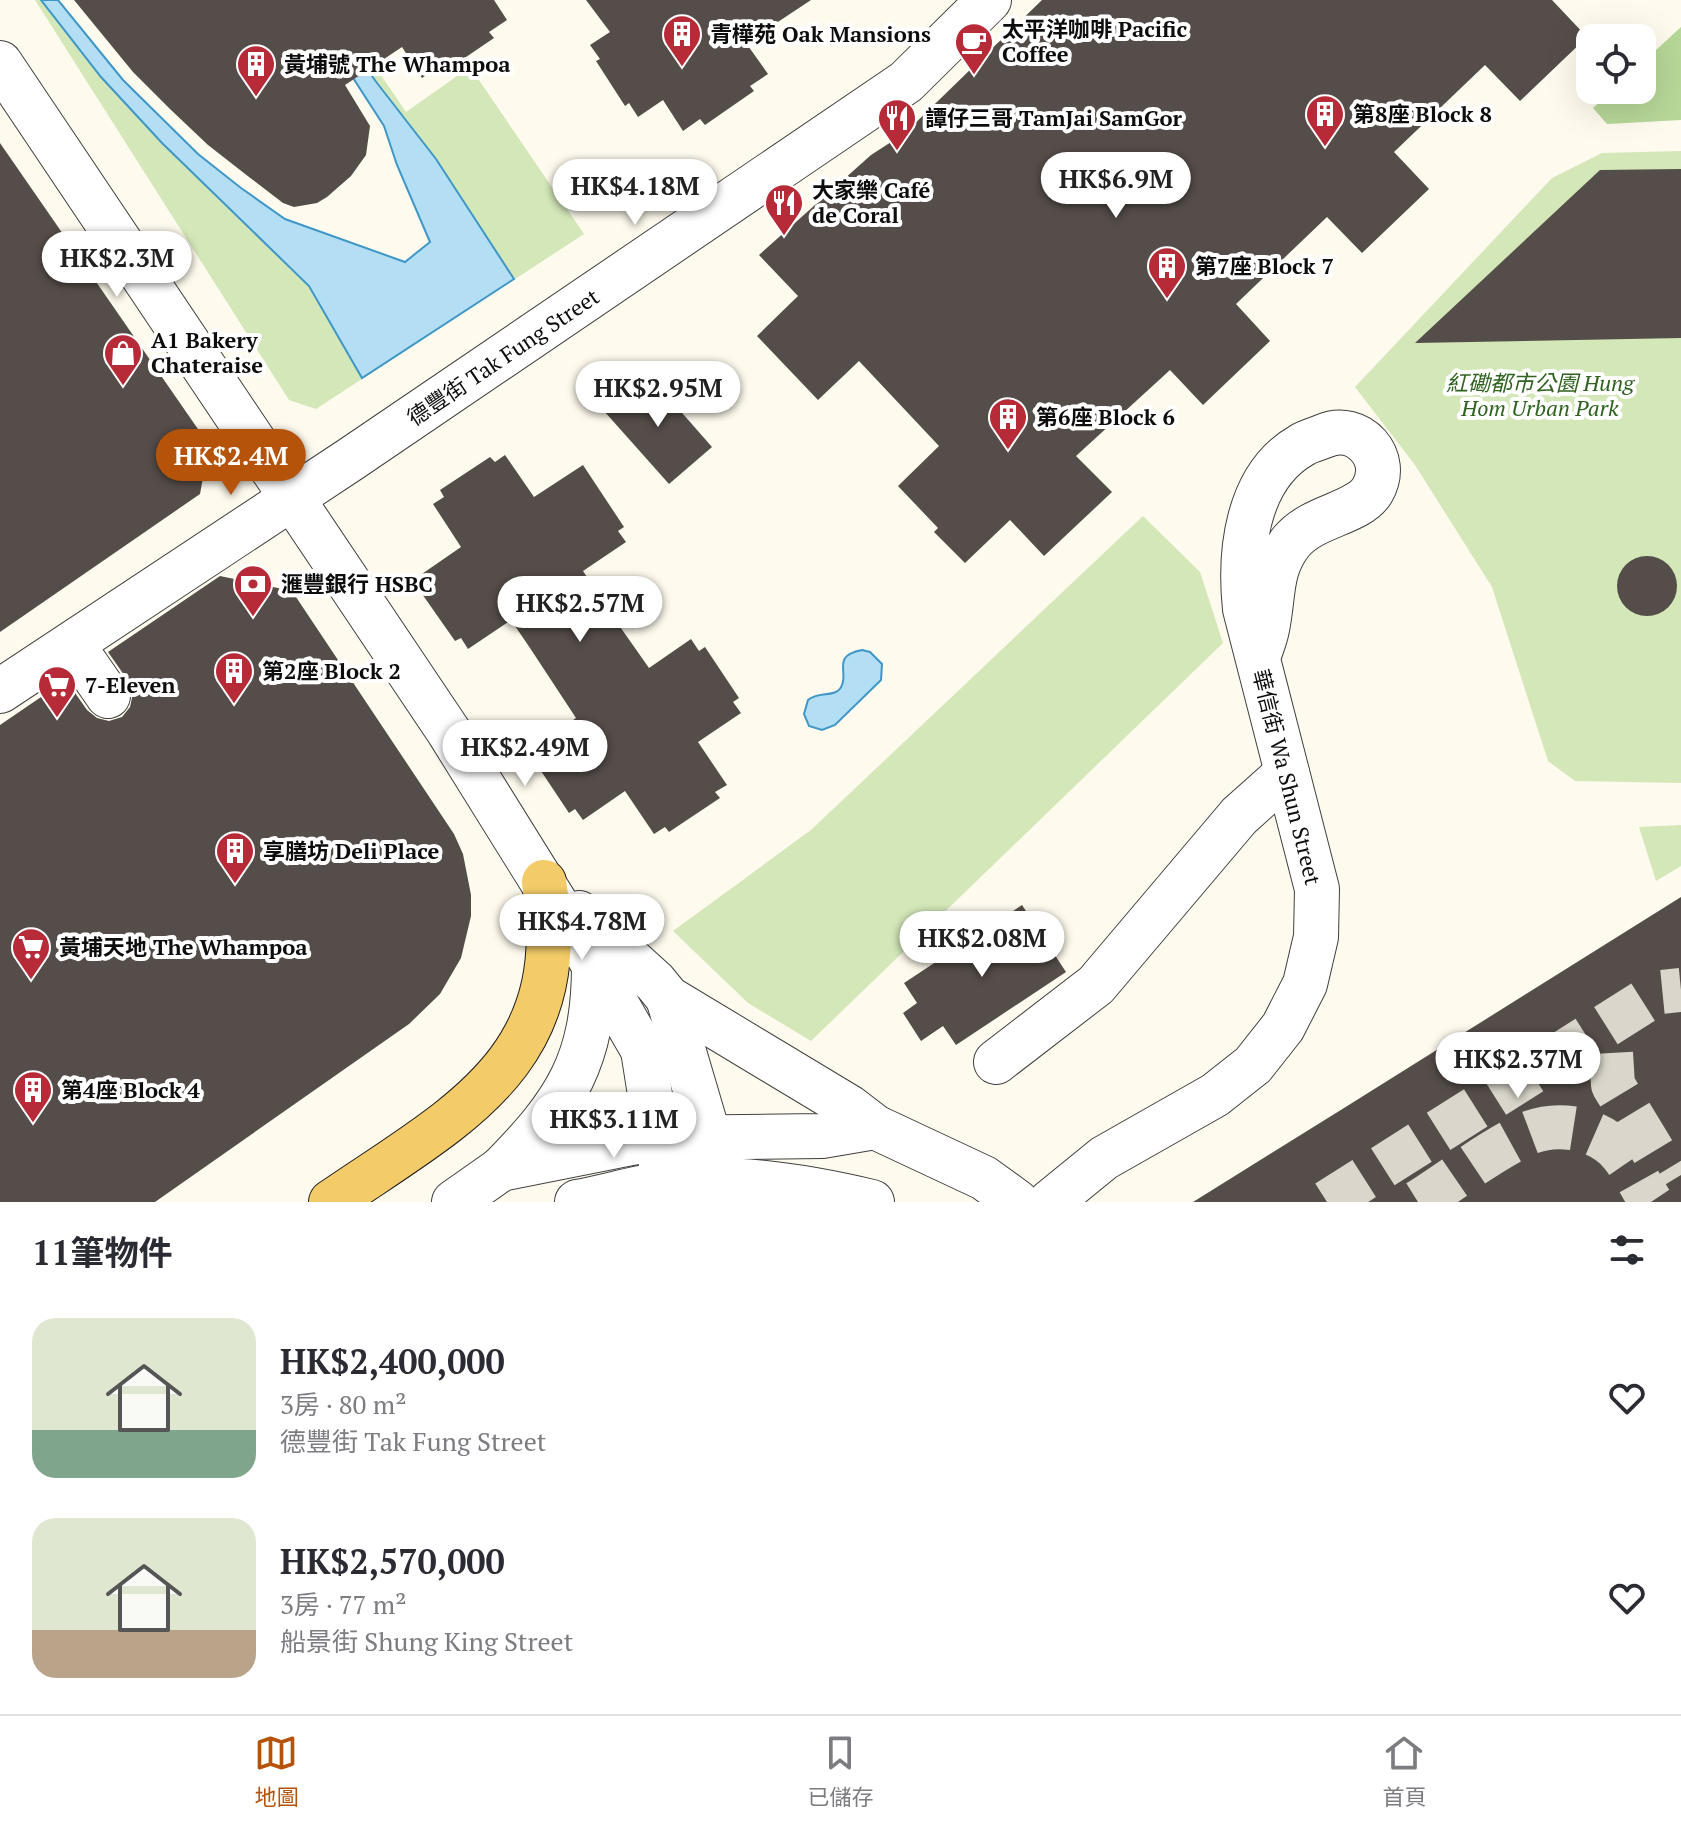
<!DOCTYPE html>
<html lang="zh-TW">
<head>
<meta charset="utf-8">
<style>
  :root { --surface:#fff; --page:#f7f7f7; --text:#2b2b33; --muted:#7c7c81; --line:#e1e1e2; --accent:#b45309 }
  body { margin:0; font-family:"PT Serif","Noto Sans TC",serif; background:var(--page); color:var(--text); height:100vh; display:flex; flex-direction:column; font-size:30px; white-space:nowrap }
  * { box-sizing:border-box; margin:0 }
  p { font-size:26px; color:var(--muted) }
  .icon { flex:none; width:44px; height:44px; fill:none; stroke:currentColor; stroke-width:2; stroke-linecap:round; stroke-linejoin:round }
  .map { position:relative; height:1202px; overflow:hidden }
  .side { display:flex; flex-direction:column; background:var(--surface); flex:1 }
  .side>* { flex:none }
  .controls { position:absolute; left:1576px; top:24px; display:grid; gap:16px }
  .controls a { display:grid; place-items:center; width:80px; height:80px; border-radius:16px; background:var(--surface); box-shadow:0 8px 32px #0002; font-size:40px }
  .price { position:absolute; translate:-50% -68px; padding:0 18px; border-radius:28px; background:#fff; color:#222; font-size:26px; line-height:52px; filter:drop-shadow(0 2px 4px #0008) }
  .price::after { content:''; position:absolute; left:50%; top:48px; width:24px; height:18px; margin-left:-12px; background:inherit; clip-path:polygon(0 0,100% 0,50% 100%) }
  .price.active { background:var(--accent); color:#fff }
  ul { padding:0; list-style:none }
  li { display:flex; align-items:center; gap:24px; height:200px; padding:0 32px }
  li span { display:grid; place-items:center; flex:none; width:224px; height:160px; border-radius:24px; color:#555 }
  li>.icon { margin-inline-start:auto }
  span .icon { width:96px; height:96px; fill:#fffc; stroke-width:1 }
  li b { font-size:34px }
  h2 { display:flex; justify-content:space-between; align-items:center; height:96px; padding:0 32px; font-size:34px }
  .dock { display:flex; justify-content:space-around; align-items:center; height:112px; border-top:2px solid var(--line); background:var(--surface); font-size:22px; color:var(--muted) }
  .dock a { display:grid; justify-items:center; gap:4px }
  .dock .active { color:var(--accent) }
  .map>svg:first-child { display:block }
  .green { fill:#d3e7b8 }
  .forest { fill:#b7d798 }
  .water { fill:#b4def3; stroke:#3e97c7; stroke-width:2 }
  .building { fill:#554d49 }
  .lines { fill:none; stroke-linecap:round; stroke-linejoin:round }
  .minor-tunnel { stroke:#dad6cb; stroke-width:44; stroke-dasharray:44 22; stroke-linecap:butt }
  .minor-casing { stroke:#404040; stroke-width:46 }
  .major-casing { stroke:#1e1e1e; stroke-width:46 }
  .minor { stroke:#fff; stroke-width:44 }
  .major { stroke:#f3cb68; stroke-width:44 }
  .labels { text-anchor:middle; stroke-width:8; stroke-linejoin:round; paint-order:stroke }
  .poi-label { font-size:22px; font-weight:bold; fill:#0d0d0d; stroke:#fff; text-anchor:start }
  .street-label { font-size:22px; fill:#0d0d0d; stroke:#fff }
  .park-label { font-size:22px; font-style:italic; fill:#306220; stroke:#fff }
</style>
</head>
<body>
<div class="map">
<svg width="1681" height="1202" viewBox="0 0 1681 1202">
  <rect width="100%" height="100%" fill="#fefaed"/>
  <g class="green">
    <path d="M 35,0 L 58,0 L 123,80 L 198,154 L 241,188 L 285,219 L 405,262 L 430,242 L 397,165 L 384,126 L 326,36 L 330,0 L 406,112 L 470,67 L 584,234 L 316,409 L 289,400 Z"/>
    <path d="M 1681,151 L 1681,783 L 1575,781 L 1548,761 L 1492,587 L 1415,465 L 1355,387 L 1552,178 L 1602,153 Z"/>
    <path d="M 1143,516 L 1200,572 L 1223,643 L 811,1041 L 748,1003 L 673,931 L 811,830 Z"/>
    <path d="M 1681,825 L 1681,866 L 1656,881 L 1639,827 Z"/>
  </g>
  <path class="forest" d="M 1681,27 L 1681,120 L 1607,124 L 1593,108 L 1613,90 L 1642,90 L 1642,63 Z"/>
  <g class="water">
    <path d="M 41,0 L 58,0 L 123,80 L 198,154 L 241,188 L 285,219 L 405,262 L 430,242 L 397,165 L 384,126 L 326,36 L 318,0 L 377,83 L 436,159 L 514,279 L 362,378 L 309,286 L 162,143 L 101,77 Z"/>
    <path d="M 862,650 L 870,652 L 882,664 L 881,680 L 835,725 L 822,730 L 809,726 L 804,714 L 808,700 C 819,690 837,699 842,685 C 848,670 832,656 862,650 Z"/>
  </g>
  <g class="building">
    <path d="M 74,0 L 494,0 L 507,20 L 489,32 L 494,38 L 444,72 L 439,66 L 422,78 L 402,47 L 345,85 L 370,126 L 366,155 L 351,176 L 327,197 L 317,203 L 294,207 L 283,203 L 249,177 L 208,145 L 170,109 L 133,72 Z"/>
    <path d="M 586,0 L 811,0 L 746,43 L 768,74 L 750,86 L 754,91 L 705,125 L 700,119 L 683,131 L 663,100 L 638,117 L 629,103 L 625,106 L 596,61 L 600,59 L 590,45 L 610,32 Z"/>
    <path d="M 1042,0 L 1552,0 L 1587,37 L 1520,101 L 1485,65 L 1439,109 L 1394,152 L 1429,189 L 1362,253 L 1327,217 L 1236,304 L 1270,341 L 1203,405 L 1170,370 L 1076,456 L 1112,492 L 1044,556 L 1010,520 L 965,563 L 934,532 L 938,528 L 898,486 L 939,446 L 859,361 L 818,400 L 757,336 L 798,296 L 759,255 L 871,155 L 905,133 Z"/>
    <path d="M 0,143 L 209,445 L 200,494 L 0,632 Z"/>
    <path d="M 1681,169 L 1681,338 L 1415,343 L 1600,170 Z"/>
    <path d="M 647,373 L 712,447 L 669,484 L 604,411 Z"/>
    <path d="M 505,455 L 534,497 L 583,465 L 624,527 L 618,531 L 626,542 L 583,571 L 623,631 L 649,668 L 691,639 L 699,651 L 705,647 L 739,698 L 733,702 L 741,713 L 698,742 L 727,785 L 715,792 L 720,798 L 669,832 L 665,827 L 654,834 L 625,791 L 583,820 L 575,809 L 569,813 L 535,762 L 541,758 L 533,747 L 576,718 L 530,648 L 511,620 L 468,649 L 461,638 L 455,641 L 420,591 L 426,587 L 419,576 L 461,547 L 433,504 L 444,497 L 440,490 L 490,457 L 495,462 Z"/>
    <circle cx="1647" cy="586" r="30"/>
    <path d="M 220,576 L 292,591 L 454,834 L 463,854 L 471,895 L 471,916 L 461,958 L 440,994 L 409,1024 L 155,1202 L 0,1202 L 0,725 L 66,680 L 87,710 L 97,718 L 109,721 L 122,717 L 130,707 L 133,693 L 129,682 L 108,652 Z"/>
    <path d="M 1681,897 L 1681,1202 L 1193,1202 L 1344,1108 Z"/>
    <path d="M 1022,905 L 1066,972 L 956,1045 L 943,1026 L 921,1041 L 903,1013 L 917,1003 L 904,983 Z"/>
  </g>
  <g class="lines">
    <g class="minor-tunnel">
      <path d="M 1611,1053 L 1613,1085 L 1671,1181"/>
      <path d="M 1327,1202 L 1648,999 L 1661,992 L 1681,990"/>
      <path d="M 1418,1202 C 1453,1180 1487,1153 1524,1135 C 1555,1120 1599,1127 1621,1154 C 1633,1168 1641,1187 1651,1202"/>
    </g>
    <g class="minor-casing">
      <g id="minor">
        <path d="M 0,63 L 449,732 L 594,965 L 643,1050 L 664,1183"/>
        <path d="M 72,644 L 108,696"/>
        <path d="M 0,691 L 351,459 L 906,82 L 989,0"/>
        <path d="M 579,913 L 655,982 L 668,998 L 849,1107 L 875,1127 L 984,1178 L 1017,1202"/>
        <path d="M 668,998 L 709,1137 L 702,1162"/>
        <path d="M 996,1062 L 1096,985 L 1239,816 L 1287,773"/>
        <path d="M 501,1169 C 566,1103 594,1061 594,965"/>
        <path d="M 454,1202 L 501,1169 L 657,1138 L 822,1136 L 875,1127"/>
        <path d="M 577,1202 C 605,1197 634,1188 662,1184 C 727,1173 809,1187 872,1202"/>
        <path d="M 1050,1202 L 1104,1158 L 1215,1095 L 1253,1065 L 1283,1027 L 1305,984 L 1316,937 L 1317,889 L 1245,609 C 1239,553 1246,477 1302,445 C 1308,441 1317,439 1324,436 C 1358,421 1392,458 1372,491 C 1358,514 1313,515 1291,542 C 1269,570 1274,597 1267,629 C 1265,639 1261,648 1258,658"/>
      </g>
    </g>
    <g class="major-casing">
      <path id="major" d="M 331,1202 C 458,1115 574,1061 544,882"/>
    </g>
    <use href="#minor" class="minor"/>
    <use href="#major" class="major"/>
  </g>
  <defs>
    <g id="building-pin" transform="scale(2)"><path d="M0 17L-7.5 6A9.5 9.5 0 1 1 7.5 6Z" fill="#b72a37" stroke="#fff"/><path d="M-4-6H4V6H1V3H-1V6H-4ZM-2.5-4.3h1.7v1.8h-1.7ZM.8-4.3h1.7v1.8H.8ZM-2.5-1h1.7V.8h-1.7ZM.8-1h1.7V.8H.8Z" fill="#fff"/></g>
    <g id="cafe-pin" transform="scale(2)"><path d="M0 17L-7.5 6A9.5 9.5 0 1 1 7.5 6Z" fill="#b72a37" stroke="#fff"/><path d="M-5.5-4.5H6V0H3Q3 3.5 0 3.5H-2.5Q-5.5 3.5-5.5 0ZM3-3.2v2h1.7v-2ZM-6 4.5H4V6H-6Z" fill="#fff"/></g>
    <g id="restaurant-pin" transform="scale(2)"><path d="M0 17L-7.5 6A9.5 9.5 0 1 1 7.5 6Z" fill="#b72a37" stroke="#fff"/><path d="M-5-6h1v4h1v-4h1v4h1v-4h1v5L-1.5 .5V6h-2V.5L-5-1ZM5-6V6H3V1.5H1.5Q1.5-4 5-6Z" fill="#fff"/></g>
    <g id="shop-pin" transform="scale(2)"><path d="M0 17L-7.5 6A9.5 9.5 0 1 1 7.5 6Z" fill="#b72a37" stroke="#fff"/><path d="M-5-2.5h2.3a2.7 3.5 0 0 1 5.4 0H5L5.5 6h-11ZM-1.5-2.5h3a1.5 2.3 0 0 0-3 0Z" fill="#fff"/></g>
    <g id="bank-pin" transform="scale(2)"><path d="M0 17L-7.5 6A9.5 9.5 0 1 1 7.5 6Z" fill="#b72a37" stroke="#fff"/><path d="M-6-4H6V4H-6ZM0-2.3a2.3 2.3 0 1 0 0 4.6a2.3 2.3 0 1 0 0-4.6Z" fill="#fff"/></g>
    <g id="supermarket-pin" transform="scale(2)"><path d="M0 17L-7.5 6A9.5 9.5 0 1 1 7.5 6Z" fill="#b72a37" stroke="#fff"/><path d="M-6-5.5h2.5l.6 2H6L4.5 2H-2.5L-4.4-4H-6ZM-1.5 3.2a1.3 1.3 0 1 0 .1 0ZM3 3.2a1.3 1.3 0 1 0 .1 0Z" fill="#fff"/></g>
  </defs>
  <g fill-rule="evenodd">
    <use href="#building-pin" x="682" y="34"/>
    <use href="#cafe-pin" x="974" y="42"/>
    <use href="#building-pin" x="256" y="64"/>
    <use href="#building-pin" x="1325" y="114"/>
    <use href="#restaurant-pin" x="897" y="118"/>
    <use href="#restaurant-pin" x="784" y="203"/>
    <use href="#building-pin" x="1167" y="266"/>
    <use href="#shop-pin" x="123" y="353"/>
    <use href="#building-pin" x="1008" y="417"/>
    <use href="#bank-pin" x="253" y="584"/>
    <use href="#building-pin" x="234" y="671"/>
    <use href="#supermarket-pin" x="57" y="685"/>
    <use href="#building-pin" x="235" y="851"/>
    <use href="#supermarket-pin" x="31" y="947"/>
    <use href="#building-pin" x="33" y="1090"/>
  </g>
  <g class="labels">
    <g class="poi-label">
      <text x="1002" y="37">太平洋咖啡 Pacific<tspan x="1002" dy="25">Coffee</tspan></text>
      <text x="710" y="42">青樺苑 Oak Mansions</text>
      <text x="284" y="72">黃埔號 The Whampoa</text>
      <text x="1353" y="122">第8座 Block 8</text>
      <text x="925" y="126">譚仔三哥 TamJai SamGor</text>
      <text x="812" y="198">大家樂 Café<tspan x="812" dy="25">de Coral</tspan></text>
      <text x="1195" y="274">第7座 Block 7</text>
      <text x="151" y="348">A1 Bakery<tspan x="151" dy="25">Chateraise</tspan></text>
      <text x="1036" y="425">第6座 Block 6</text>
      <text x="281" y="592">滙豐銀行 HSBC</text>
      <text x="262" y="679">第2座 Block 2</text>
      <text x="85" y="693">7-Eleven</text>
      <text x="263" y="859">享膳坊 Deli Place</text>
      <text x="59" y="955">黃埔天地 The Whampoa</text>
      <text x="61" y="1098">第4座 Block 4</text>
    </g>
    <g class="street-label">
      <text transform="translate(503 357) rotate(-34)" y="8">德豐街 Tak Fung Street</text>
      <text transform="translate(1287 777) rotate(76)" y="8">華信街 Wa Shun Street</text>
    </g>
    <g class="park-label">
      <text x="1540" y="391">紅磡都市公園 Hung<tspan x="1540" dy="25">Hom Urban Park</tspan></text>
    </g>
  </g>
</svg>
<div class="controls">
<a><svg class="icon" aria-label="locate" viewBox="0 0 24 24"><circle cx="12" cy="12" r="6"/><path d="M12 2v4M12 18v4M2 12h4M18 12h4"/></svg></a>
</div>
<b class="price" style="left:1116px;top:220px">HK$6.9M</b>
<b class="price" style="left:635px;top:227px">HK$4.18M</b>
<b class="price" style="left:117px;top:299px">HK$2.3M</b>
<b class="price" style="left:658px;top:429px">HK$2.95M</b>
<b class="price active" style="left:231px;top:497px">HK$2.4M</b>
<b class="price" style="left:580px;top:644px">HK$2.57M</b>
<b class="price" style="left:525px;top:788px">HK$2.49M</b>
<b class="price" style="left:582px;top:962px">HK$4.78M</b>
<b class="price" style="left:982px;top:979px">HK$2.08M</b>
<b class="price" style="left:1518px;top:1100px">HK$2.37M</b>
<b class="price" style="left:614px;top:1160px">HK$3.11M</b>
</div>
<section class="side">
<h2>11筆物件<svg class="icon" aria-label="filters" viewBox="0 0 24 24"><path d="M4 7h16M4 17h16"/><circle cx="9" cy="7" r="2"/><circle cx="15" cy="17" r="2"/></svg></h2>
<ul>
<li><span style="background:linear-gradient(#dfe7d0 70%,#7fa58c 0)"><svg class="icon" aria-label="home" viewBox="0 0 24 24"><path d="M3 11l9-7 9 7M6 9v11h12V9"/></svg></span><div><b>HK$2,400,000</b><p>3房 · 80 m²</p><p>德豐街 Tak Fung Street</p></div><svg class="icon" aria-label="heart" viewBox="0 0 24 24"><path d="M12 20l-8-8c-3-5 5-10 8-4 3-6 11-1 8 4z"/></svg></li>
<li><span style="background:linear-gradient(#dfe7d0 70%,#b9a48a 0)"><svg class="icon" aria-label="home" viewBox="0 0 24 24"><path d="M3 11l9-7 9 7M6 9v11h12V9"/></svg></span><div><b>HK$2,570,000</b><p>3房 · 77 m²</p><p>船景街 Shung King Street</p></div><svg class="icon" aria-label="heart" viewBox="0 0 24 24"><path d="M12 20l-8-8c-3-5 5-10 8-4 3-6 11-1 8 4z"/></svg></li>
</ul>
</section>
<nav class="dock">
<a class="active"><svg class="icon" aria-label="map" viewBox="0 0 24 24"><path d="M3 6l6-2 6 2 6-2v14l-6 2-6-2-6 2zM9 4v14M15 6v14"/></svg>地圖</a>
<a><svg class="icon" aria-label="saved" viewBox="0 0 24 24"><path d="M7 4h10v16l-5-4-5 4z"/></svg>已儲存</a>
<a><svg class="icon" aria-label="home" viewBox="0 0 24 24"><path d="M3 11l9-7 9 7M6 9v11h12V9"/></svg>首頁</a>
</nav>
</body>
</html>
